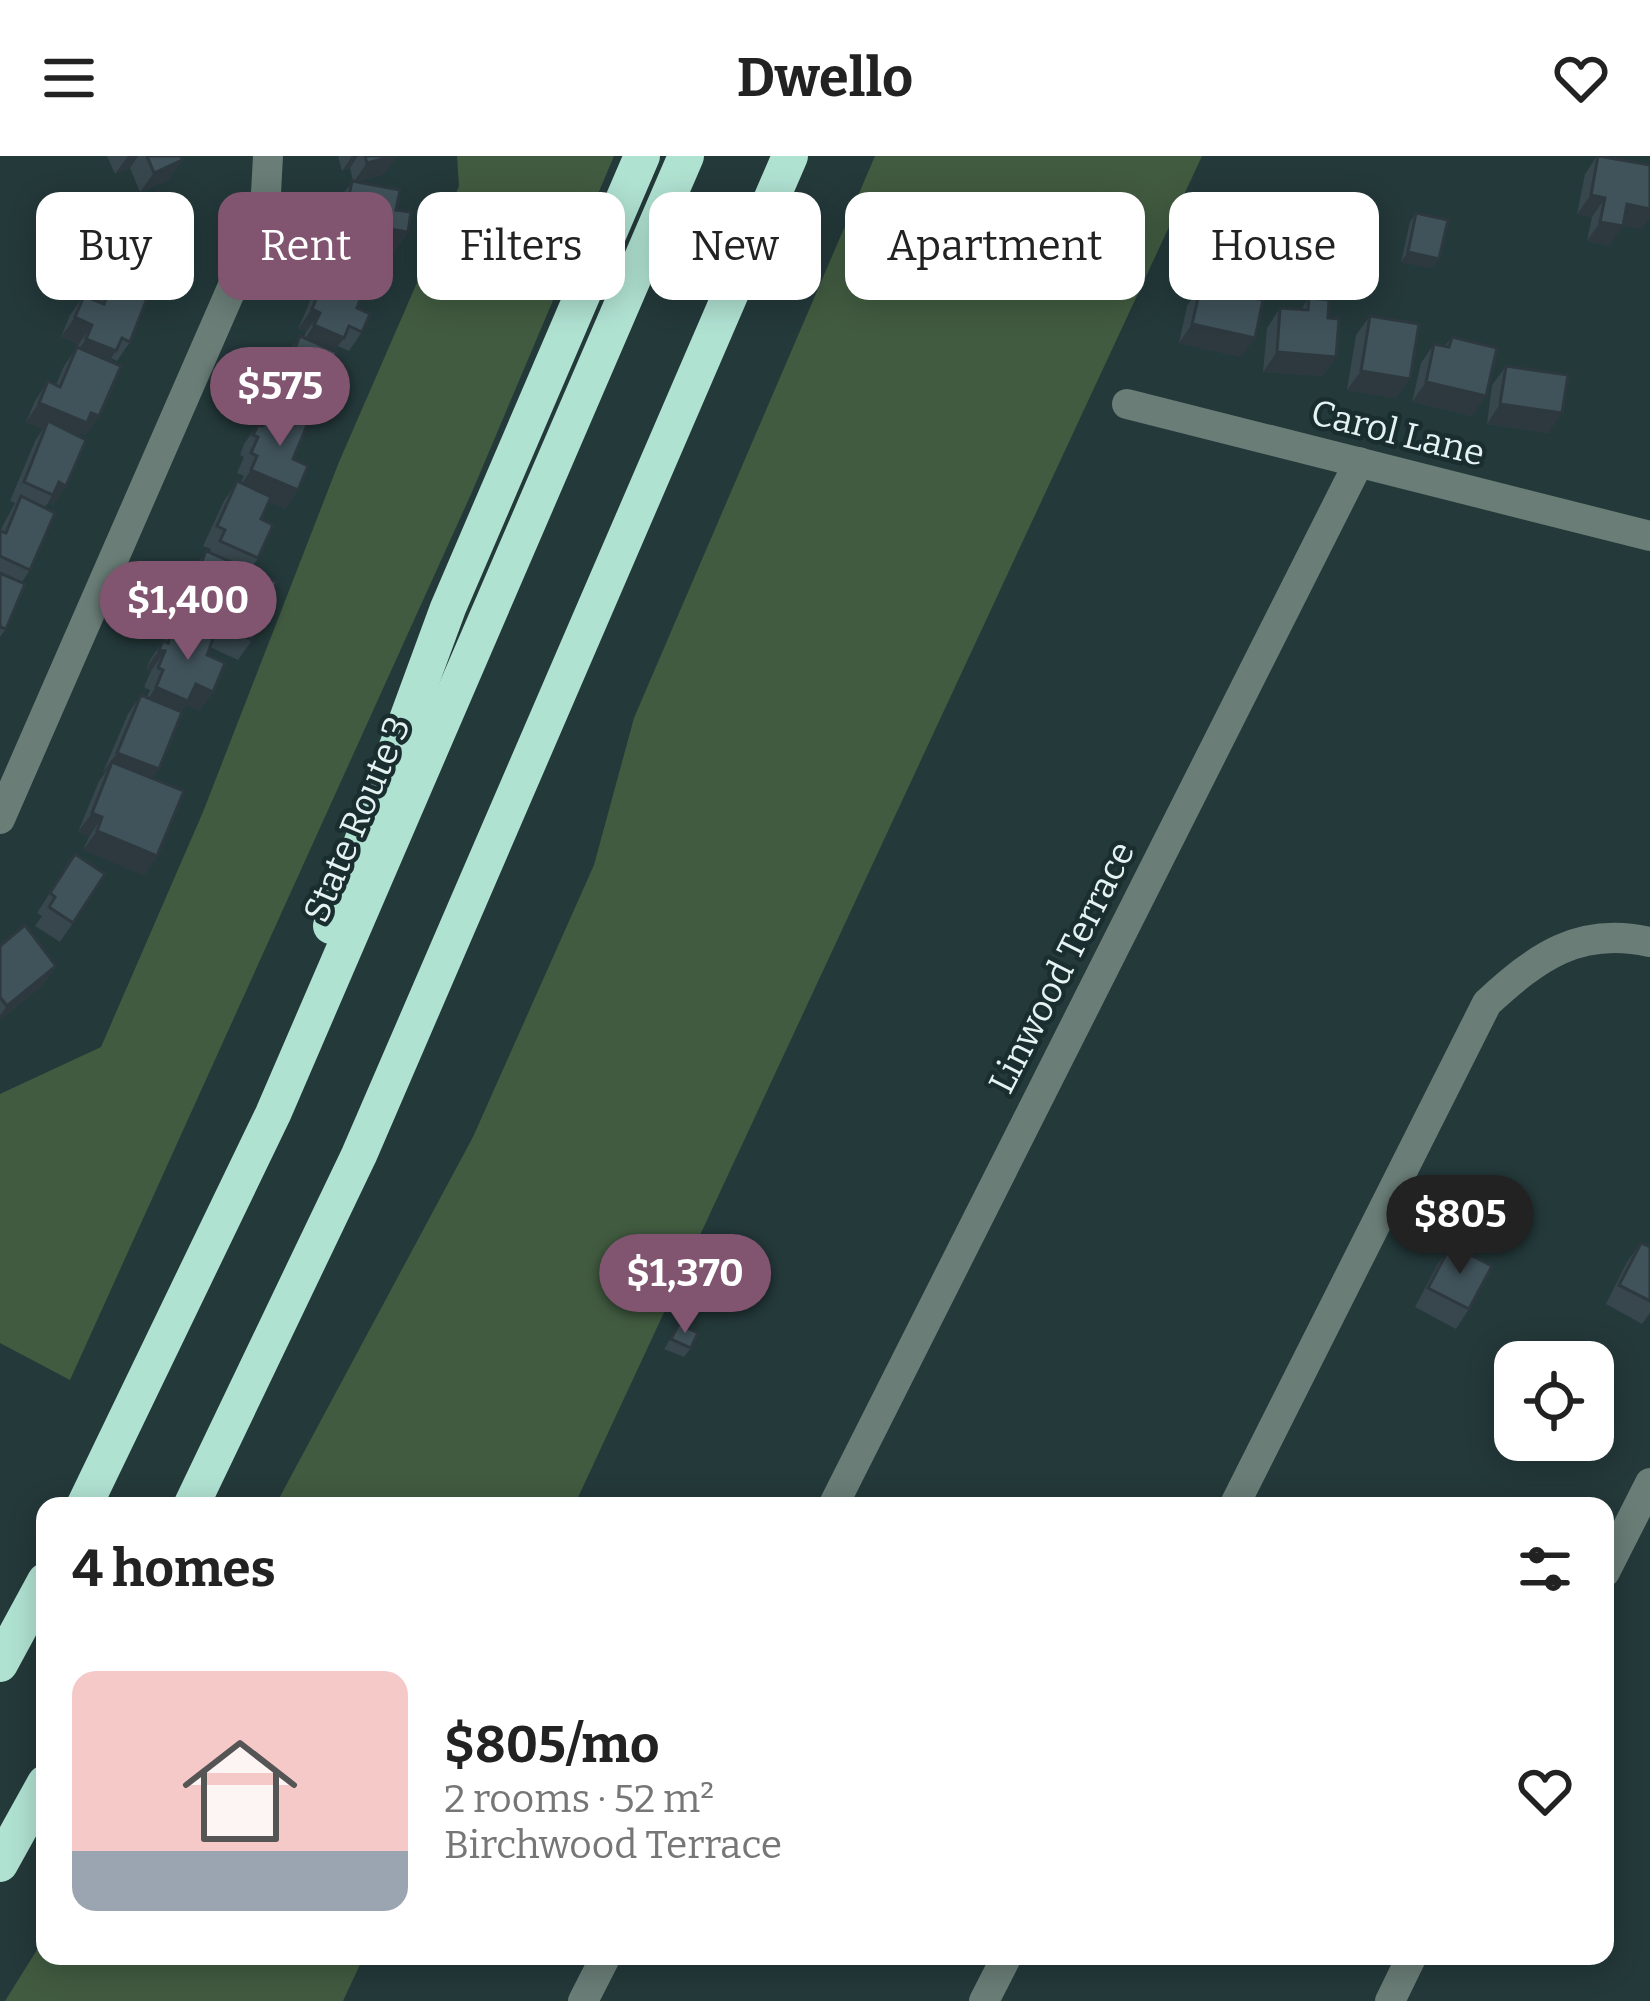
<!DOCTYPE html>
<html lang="en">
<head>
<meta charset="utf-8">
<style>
  :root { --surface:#fff; --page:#f6f6f6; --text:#222; --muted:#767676; --accent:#815470 }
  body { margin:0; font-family:Bitter,serif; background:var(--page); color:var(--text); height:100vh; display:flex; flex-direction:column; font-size:45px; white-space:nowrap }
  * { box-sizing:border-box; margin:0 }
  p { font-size:39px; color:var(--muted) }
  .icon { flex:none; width:66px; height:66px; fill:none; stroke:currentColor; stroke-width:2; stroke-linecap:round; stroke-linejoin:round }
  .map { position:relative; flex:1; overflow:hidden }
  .drawer { position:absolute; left:36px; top:1341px; width:1578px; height:468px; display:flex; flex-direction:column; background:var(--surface); border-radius:24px; box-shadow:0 6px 30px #0003 }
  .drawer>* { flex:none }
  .guide { position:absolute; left:36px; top:36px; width:1578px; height:108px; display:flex; gap:24px }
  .tools { position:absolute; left:1494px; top:1185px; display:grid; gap:24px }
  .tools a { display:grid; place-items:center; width:120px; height:120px; border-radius:24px; background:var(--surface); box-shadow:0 6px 30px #0003; font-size:60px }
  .price { position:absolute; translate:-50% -102px; padding:0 27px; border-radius:42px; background:var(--accent); color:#fff; font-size:39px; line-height:78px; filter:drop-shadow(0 3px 6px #0008) }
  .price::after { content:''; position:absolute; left:50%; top:72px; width:36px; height:27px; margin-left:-18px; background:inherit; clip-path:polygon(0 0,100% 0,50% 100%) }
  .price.active { background:#222; color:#fff }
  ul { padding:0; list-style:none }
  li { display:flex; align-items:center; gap:36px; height:300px; padding:0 36px }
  li span { display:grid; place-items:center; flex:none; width:336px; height:240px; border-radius:24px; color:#555 }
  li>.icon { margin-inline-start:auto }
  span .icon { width:144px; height:144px; fill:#fffc; stroke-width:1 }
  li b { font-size:51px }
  h2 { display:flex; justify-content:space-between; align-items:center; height:144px; padding:0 36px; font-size:51px }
  .pill { padding:0 42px; border-radius:24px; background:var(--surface); box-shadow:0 6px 30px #0003; font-size:42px; line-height:108px }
  .pill.active { background:var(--accent); color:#fff }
  header { display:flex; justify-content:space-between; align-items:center; height:156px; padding:0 36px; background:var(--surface); font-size:54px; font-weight:700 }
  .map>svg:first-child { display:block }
  .green { fill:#415b40 }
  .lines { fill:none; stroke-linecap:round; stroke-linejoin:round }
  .minor { stroke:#6a7d77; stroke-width:30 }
  .highway { stroke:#b0e2d2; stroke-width:36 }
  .wall { fill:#37474d }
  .shaded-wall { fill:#2d393f }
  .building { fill:#40525a; stroke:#2d393f; stroke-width:3 }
  .labels { text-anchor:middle; stroke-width:9; stroke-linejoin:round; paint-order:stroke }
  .street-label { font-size:36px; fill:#e5f2f2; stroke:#1a2e30 }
</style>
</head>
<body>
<header><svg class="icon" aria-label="menu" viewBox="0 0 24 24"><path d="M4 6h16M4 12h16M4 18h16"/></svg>Dwello<svg class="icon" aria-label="heart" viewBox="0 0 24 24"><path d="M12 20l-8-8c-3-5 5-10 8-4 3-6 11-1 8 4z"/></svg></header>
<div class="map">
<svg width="1650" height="1845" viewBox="0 0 1650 1845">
  <rect width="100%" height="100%" fill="#24393a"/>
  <g class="green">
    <path d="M 457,0 L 614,0 L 472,336 L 70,1224 L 0,1187 L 0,938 L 101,891 L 203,656 L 339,306 L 459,30 Z"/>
    <path d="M 875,0 L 1202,0 L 574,1350 L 275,1350 L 473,981 L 594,709 L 634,562 Z"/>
    <path d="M 45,1781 L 45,1800 L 364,1800 L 343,1845 L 5,1845 Z"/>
  </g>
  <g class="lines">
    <g class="minor">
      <path d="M 1127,248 L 1650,380"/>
      <path d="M 0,663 L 252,86 L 266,37 L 268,0"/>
      <path d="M 833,1350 L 1359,306"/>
      <path d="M 1234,1350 L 1487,847 C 1537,801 1579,770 1650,786"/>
      <path d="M 1605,1416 L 1650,1327"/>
      <path d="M 583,1845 L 606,1800"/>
      <path d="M 984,1845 L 1007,1800"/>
      <path d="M 1390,1845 L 1412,1800"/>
    </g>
    <g class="highway">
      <path d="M 331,770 L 448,452 L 642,0"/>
      <path d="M 84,1350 L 273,958 L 686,0"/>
      <path d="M 191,1350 L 359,999 L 790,0"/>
      <path d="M 0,1508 L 45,1425"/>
      <path d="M 0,1708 L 45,1627"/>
    </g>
  </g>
  <g class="wall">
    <path d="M 107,0 L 181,0 L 169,24 L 140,36 L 130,12 L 115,18 Z"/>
    <path d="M 338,0 L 397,0 L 384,18 L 357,26 L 396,54 L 408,76 L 394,96 L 384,94 L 369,121 L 348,116 L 362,176 L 349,195 L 337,190 L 334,195 L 311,255 L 304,265 L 293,303 L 298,334 L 285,353 L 269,346 L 261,363 L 258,402 L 250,414 L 252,484 L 238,504 L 210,491 L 207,499 L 213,536 L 199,555 L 186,549 L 181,556 L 152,622 L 157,700 L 144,719 L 83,694 L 89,681 L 78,676 L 99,625 L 105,617 L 103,616 L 128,558 L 141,539 L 147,541 L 150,534 L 144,531 L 151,515 L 146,513 L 150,504 L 175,467 L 179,469 L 181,463 L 174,460 L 193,414 L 206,395 L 210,396 L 211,393 L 203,390 L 224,345 L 237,325 L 240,327 L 244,320 L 237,317 L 244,301 L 240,299 L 244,288 L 270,251 L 274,253 L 276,249 L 268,245 L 287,199 L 300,180 L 304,181 L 306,176 L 298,173 L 317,129 L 330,109 L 335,111 L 337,101 L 328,100 L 338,44 L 353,25 L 350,12 L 342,15 Z"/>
    <path d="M 1597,0 L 1650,9 L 1650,60 L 1641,73 L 1623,69 L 1609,90 L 1587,85 L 1592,61 L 1577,58 L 1585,18 Z"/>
    <path d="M 158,35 L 150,128 L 142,124 L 135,134 L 108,122 L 132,67 L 145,48 L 148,49 Z"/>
    <path d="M 1416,57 L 1432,112 L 1401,106 L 1410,66 Z"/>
    <path d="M 113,125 L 130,186 L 117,205 L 111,202 L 109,205 L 99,260 L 85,279 L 80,277 L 78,280 L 66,330 L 53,349 L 48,347 L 44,352 L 30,414 L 22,426 L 6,473 L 0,481 L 0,375 L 15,347 L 10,345 L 35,285 L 43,273 L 26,266 L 35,245 L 48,225 L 56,229 L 64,210 L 79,188 L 61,181 L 70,159 L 84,140 L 99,146 Z"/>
    <path d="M 1201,130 L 1241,201 L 1179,187 L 1187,150 Z"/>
    <path d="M 1309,142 L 1328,162 L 1336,201 L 1322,220 L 1263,216 L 1267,172 L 1280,152 L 1301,154 Z"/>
    <path d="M 1370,160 L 1396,242 L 1347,234 L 1356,179 Z"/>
    <path d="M 1452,181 L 1472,260 L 1412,246 L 1421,207 L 1434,188 L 1445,190 Z"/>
    <path d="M 1506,210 L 1549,277 L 1487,268 L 1492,229 Z"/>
    <path d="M 75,698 L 73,767 L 60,786 L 35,770 L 42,760 L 37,757 Z"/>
    <path d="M 0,790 L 56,810 L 43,829 L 0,864 Z"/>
    <path d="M 1641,1087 L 1650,1091 L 1650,1157 L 1642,1168 L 1606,1148 L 1627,1106 Z"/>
    <path d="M 1451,1089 L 1469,1153 L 1456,1173 L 1415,1151 L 1438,1108 Z"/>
    <path d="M 679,1168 L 691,1192 L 684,1201 L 664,1193 Z"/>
  </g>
  <g class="shaded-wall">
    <path d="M 128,0 L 138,0 L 130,12 L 115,18 Z"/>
    <path d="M 352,0 L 358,0 L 350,12 L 342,15 Z"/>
    <path d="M 397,0 L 384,18 L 353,27 L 367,7 Z"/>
    <path d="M 182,4 L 169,24 L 140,36 L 154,17 Z"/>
    <path d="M 1591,39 L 1605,42 L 1592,61 L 1577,58 Z"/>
    <path d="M 1627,48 L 1650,53 L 1650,60 L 1641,73 L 1614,67 Z"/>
    <path d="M 1600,66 L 1623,70 L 1609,90 L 1587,85 Z"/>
    <path d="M 388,73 L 408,76 L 394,96 L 375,92 Z"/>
    <path d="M 341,80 L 350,81 L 337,101 L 328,100 Z"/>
    <path d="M 348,95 L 383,101 L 369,121 L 334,114 Z"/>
    <path d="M 1408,96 L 1439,103 L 1432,112 L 1401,106 Z"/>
    <path d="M 153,104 L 164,108 L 150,128 L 142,124 Z"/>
    <path d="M 312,153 L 320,157 L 306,176 L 298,173 Z"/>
    <path d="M 75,161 L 92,169 L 79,188 L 61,181 Z"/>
    <path d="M 1192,168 L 1255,182 L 1241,201 L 1179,187 Z"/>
    <path d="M 314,169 L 344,182 L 330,201 L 301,189 Z"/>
    <path d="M 86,183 L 116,195 L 103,214 L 73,202 Z"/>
    <path d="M 1277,196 L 1336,201 L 1322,220 L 1263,216 Z"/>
    <path d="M 1361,215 L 1410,223 L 1396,242 L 1347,234 Z"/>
    <path d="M 281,226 L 290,229 L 276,249 L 268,245 Z"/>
    <path d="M 1426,226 L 1486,240 L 1472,260 L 1412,246 Z"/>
    <path d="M 39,247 L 91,257 L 99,260 L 85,279 L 80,277 L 74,286 L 48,265 L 43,273 L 26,266 Z"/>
    <path d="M 1500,248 L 1562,257 L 1549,277 L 1487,268 Z"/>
    <path d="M 251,314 L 298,334 L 285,353 L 238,333 Z"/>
    <path d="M 59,326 L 66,330 L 53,349 L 48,347 Z"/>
    <path d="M 188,441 L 195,444 L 181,463 L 174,460 Z"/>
    <path d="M 159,494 L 165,495 L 151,515 L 146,513 Z"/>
    <path d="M 196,528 L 213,536 L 199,555 L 186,549 L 175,564 L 143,551 L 156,531 Z"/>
    <path d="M 117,597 L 159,613 L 145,633 L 112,606 L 105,617 L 103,616 Z"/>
    <path d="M 92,657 L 102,661 L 89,681 L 78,676 Z"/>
    <path d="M 97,675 L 157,700 L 144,719 L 83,694 Z"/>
    <path d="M 56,810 L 43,829 L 0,864 L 0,859 L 7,850 Z"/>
  </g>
  <g class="building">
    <path d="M 147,0 L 181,0 L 182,4 L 154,17 Z"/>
    <path d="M 365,0 L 394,0 L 367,7 Z"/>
    <path d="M 1598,0 L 1650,9 L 1650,53 L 1627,48 L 1623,70 L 1600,66 L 1605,42 L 1591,39 Z"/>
    <path d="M 352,25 L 400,34 L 396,54 L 411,56 L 408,76 L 388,73 L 383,101 L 348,95 L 350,81 L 341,80 Z"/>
    <path d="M 158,35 L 183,46 L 177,58 L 185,62 L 164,108 L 153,104 L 149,115 L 122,102 L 145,48 L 151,51 Z"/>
    <path d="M 1416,57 L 1448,64 L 1439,103 L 1408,96 Z"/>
    <path d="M 330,109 L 367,125 L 357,152 L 370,158 L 362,176 L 349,170 L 344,182 L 314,169 L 320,157 L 312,153 Z"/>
    <path d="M 113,125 L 148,140 L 130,186 L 122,182 L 116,195 L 86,183 L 92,169 L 75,161 L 84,140 L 104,148 Z"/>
    <path d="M 1201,130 L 1263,144 L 1255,182 L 1192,168 Z"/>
    <path d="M 1309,142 L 1329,144 L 1328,162 L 1339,163 L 1336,201 L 1277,196 L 1280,152 L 1308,154 Z"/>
    <path d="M 1370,160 L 1419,168 L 1410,223 L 1361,215 Z"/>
    <path d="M 300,180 L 337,196 L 311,255 L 284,242 L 290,229 L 281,226 Z"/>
    <path d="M 1452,181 L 1497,192 L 1486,240 L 1426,226 L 1434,188 L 1449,191 Z"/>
    <path d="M 77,191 L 121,210 L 99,260 L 91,257 L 87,267 L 39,247 L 48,225 L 60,231 Z"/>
    <path d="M 1506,210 L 1568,219 L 1562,257 L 1500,248 Z"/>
    <path d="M 270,251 L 308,267 L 293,303 L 308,310 L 298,334 L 251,314 L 257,300 L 251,297 L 258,281 L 253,279 L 258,269 L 262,270 Z"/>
    <path d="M 48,265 L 86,284 L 66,330 L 59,326 L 53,339 L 24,326 Z"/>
    <path d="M 237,325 L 271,341 L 261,363 L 273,369 L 258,402 L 220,385 L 225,374 L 217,370 Z"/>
    <path d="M 21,340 L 55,357 L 30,414 L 0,400 L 0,375 L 6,377 Z"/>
    <path d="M 206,395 L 277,426 L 252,484 L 189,457 L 195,444 L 188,441 Z"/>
    <path d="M 0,417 L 25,428 L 6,473 L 0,471 Z"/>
    <path d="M 175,467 L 213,483 L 207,499 L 225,507 L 213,536 L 196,528 L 188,545 L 156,531 L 163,514 L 158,512 L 165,495 L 159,494 L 163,485 L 168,487 Z"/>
    <path d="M 141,539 L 182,556 L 159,613 L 117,597 Z"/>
    <path d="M 112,606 L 184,635 L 157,700 L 97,675 L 102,661 L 92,657 Z"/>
    <path d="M 75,698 L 105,718 L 73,767 L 49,751 L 55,741 L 50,737 Z"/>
    <path d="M 25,769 L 56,810 L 7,850 L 0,841 L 0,790 Z"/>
    <path d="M 1641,1087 L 1650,1091 L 1650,1145 L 1619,1129 Z"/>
    <path d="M 1451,1089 L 1492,1110 L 1469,1153 L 1428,1132 Z"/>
    <path d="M 679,1168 L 698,1177 L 691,1192 L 671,1183 Z"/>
  </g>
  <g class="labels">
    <g class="street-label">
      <text transform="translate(1398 276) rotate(14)" y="13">Carol Lane</text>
      <text transform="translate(356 663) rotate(-67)" y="13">State Route 3</text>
      <text transform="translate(1061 811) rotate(-63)" y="13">Linwood Terrace</text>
    </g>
  </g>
</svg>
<div class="tools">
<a><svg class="icon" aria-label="locate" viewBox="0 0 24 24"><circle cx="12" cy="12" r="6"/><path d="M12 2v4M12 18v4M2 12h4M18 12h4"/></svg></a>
</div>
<b class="price" style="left:280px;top:293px">$575</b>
<b class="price" style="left:188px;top:507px">$1,400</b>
<b class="price active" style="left:1460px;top:1121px">$805</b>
<b class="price" style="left:685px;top:1180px">$1,370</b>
<div class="guide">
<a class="pill">Buy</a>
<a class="pill active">Rent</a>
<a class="pill">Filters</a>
<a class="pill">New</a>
<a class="pill">Apartment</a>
<a class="pill">House</a>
</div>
<section class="drawer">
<h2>4 homes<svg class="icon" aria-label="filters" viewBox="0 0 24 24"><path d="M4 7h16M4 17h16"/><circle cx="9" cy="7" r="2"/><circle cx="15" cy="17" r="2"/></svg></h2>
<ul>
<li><span style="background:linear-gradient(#f6c9c9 75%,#9aa5b1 0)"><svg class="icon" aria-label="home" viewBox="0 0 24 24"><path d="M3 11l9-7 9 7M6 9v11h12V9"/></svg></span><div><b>$805/mo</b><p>2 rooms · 52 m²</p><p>Birchwood Terrace</p></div><svg class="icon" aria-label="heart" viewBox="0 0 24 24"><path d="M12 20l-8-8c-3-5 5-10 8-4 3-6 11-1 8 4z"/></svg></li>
</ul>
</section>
</div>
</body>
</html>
